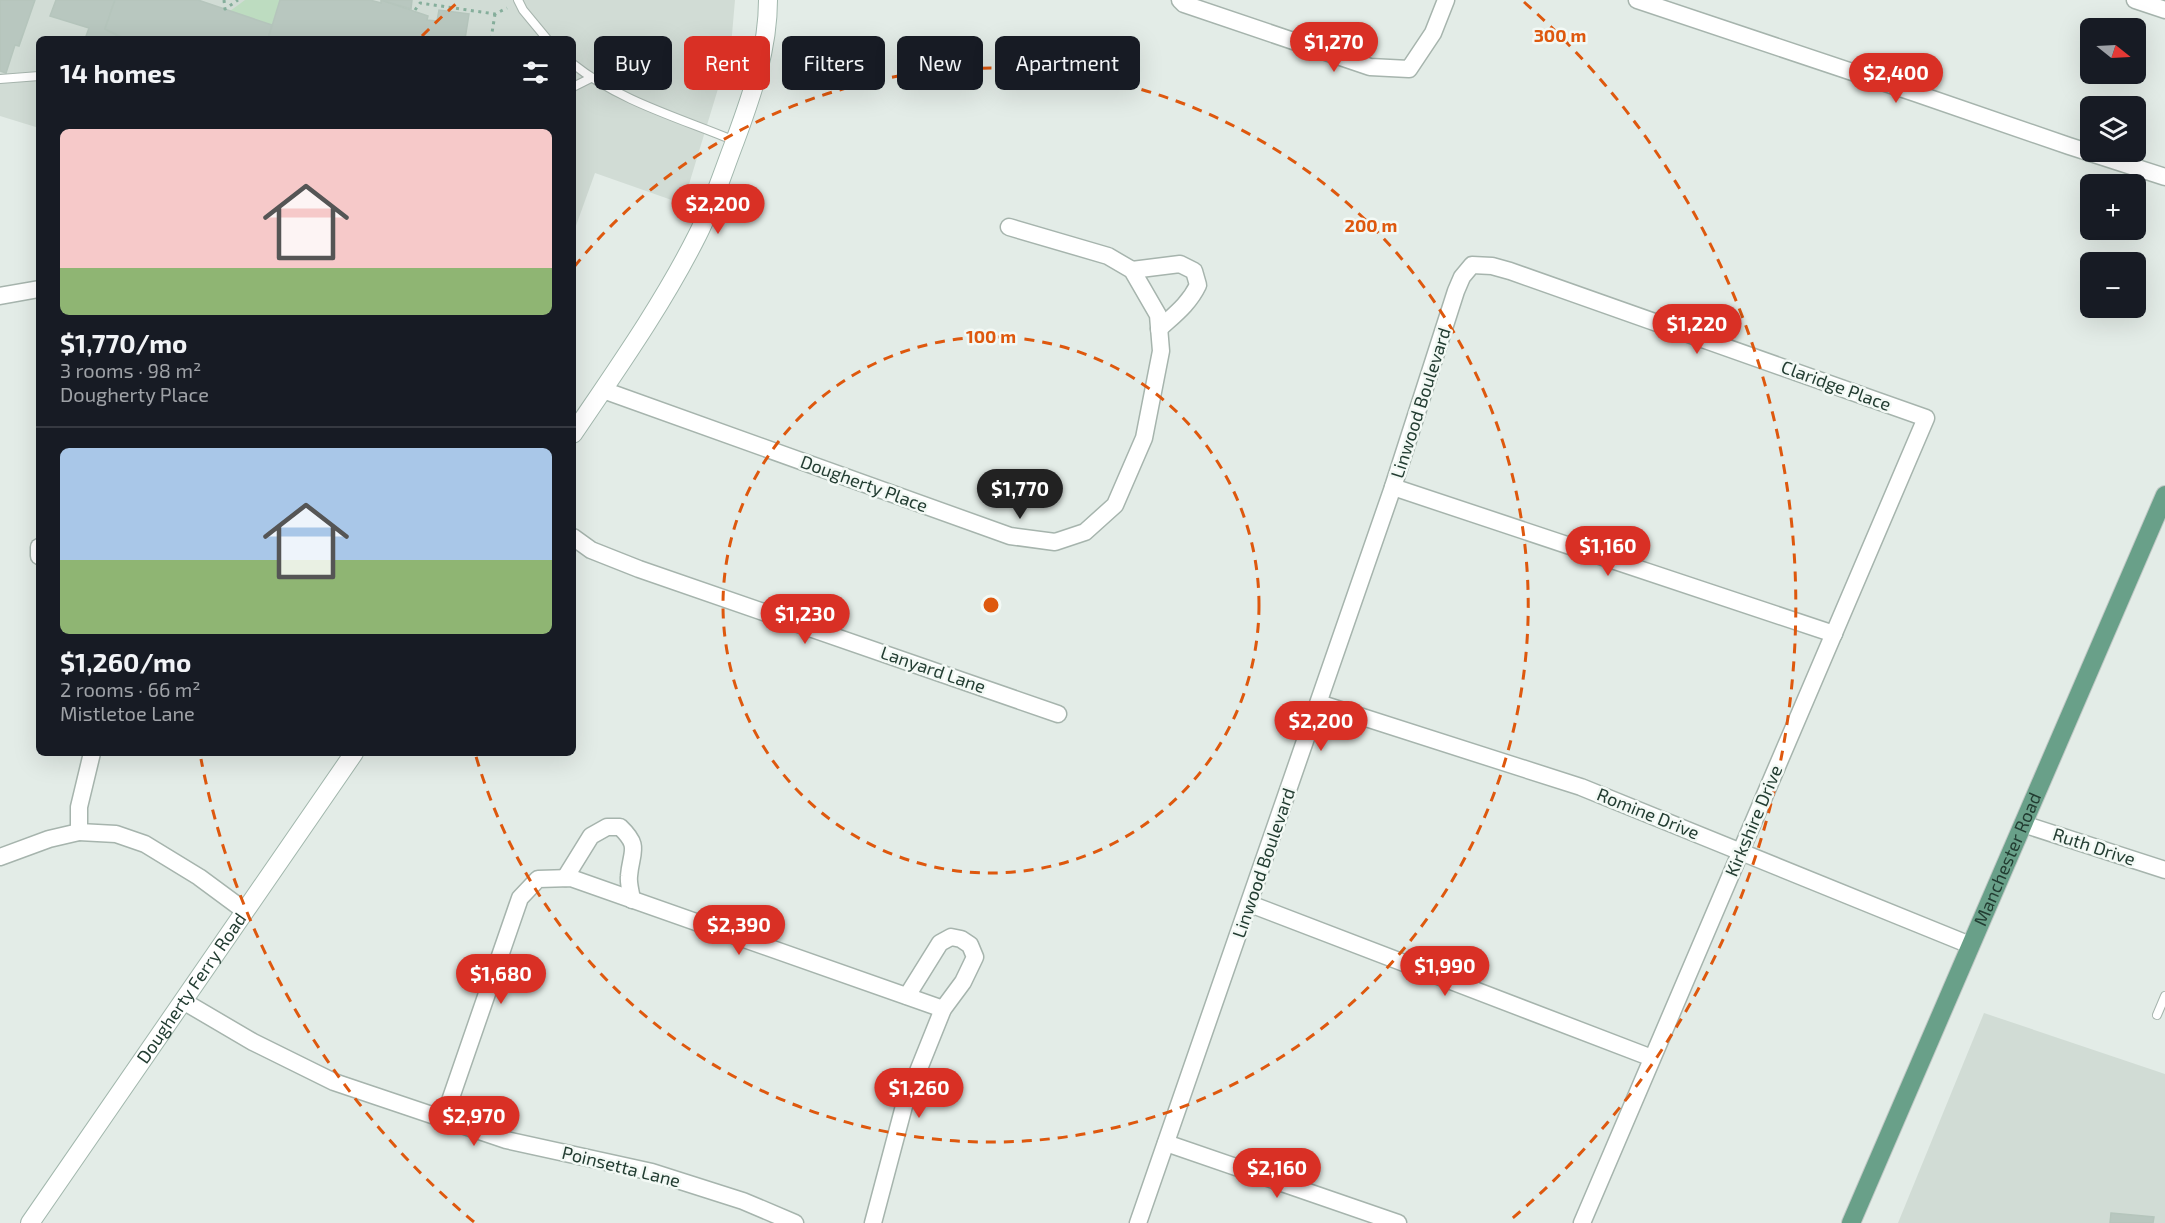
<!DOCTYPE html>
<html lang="en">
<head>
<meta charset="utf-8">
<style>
  :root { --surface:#171b24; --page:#20242c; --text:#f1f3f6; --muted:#9ea1a6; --line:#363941; --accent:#d93025 }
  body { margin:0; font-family:"Exo 2",sans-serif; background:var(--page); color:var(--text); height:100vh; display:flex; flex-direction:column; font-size:22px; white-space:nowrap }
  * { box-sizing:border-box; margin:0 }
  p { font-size:20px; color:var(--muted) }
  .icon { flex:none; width:33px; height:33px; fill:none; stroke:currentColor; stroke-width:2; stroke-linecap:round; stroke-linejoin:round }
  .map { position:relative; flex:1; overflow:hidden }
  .drawer { position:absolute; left:36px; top:36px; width:540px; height:720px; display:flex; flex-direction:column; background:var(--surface); border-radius:9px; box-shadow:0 6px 24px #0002 }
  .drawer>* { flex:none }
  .banner { position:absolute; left:594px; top:36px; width:570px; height:54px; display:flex; gap:12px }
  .needle { width:39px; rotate:108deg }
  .fabs { position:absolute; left:2080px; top:18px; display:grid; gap:12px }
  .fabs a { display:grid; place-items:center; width:66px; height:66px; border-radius:9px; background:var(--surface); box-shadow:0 6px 24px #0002; font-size:30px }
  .price { position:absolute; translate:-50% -51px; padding:0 14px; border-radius:21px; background:var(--accent); color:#fff; font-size:20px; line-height:39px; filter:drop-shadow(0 2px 3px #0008) }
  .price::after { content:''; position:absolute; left:50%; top:36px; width:18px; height:14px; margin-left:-9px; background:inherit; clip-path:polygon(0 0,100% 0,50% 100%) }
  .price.selected { background:#222; color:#fff }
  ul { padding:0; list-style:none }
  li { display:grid; align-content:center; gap:12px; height:318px; padding:0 24px }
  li+li { border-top:2px solid var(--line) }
  li span { display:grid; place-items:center; height:186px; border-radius:9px; color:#555 }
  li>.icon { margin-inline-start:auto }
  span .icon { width:108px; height:108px; fill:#fffc; stroke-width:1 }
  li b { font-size:26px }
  h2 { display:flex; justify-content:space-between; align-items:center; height:72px; padding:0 24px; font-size:26px }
  .tag { padding:0 21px; border-radius:9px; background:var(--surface); box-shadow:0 6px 24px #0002; font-size:21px; line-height:54px }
  .tag.selected { background:var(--accent); color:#fff }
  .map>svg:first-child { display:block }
  .built { fill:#d1dcd5 }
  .green { fill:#bddcc0 }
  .building { fill:#b8c7bf; stroke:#b5c5bc; stroke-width:1.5 }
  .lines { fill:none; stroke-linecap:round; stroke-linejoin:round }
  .service-casing { stroke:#a6b4ad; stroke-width:10 }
  .minor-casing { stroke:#a6b4ad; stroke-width:19 }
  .secondary-casing { stroke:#a2b7ad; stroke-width:20 }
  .primary-casing { stroke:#c1c9c6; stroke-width:20 }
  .path { stroke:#85ae9b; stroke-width:3; stroke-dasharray:3 4.5; stroke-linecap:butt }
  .service { stroke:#fff; stroke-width:8 }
  .minor { stroke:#fff; stroke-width:16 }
  .secondary { stroke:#fff; stroke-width:18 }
  .primary { stroke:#69a089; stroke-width:18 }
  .ring { fill:none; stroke:#de580e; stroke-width:3; stroke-dasharray:10 8 }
  .labels { text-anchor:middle; stroke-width:5; stroke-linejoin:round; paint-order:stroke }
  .street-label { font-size:18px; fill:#233d32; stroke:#f3f9f5 }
  .centre { fill:#de580e; stroke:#f3f9f5; stroke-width:3 }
  .ring-label { font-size:18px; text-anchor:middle; font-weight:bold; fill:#de580e; stroke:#f3f9f5; stroke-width:5; stroke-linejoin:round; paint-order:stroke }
</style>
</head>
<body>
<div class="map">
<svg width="2165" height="1223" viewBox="0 0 2165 1223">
  <rect width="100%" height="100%" fill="#e3ece7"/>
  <g class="built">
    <path d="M 0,0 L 735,0 L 731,46 L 683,204 L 595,173 L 573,234 L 573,39 L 39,39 L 39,128 L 0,116 Z"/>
    <path d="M 1984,1013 L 2165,1074 L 2165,1223 L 1898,1223 Z"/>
  </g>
  <path class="green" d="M 245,0 L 280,0 L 272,25 L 230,11 Z"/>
  <g class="building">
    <path d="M 0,0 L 35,0 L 19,46 L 15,45 L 6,73 L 0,71 Z"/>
    <path d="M 56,0 L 115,0 L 105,29 L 118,36 L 117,39 L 85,39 L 89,28 L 50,16 Z"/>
    <path d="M 115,0 L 198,0 L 272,25 L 268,39 L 126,39 L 105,29 Z"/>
    <path d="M 280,0 L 370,0 L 381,3 L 381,0 L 428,16 L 427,20 L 437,21 L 439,10 L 469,14 L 465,39 L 268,39 Z"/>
    <path d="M 381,0 L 412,0 L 411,9 Z"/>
    <path d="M 2111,1213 L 2154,1217 L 2153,1223 L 2110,1223 Z"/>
  </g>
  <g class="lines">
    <g class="service-casing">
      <g id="service">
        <path d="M 518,0 L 523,10 L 547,39"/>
        <path d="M 573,64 C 619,101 680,118 735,141"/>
        <path d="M 0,79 L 39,76"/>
        <path d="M 573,87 L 591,78"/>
        <path d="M 2157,1015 L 2165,996"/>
      </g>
    </g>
    <g class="minor-casing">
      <g id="minor">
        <path d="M 1180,0 L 1184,4 L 1370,67 L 1409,69 L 1433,33 L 1446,0"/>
        <path d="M 1637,0 L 1915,93 L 2069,146 L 2165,177"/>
        <path d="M 2135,0 L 2165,10"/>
        <path d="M 1132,270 L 1180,264 L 1194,271 L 1198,285 C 1189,304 1174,315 1159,329"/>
        <path d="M 0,296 L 39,289"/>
        <path d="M 603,390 L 1010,536 L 1055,542 L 1085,532 L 1115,505 L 1144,438 L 1161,351 L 1158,315 L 1132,270 L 1108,256 L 1009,227"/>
        <path d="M 1393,487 L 1834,634"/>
        <path d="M 573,537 L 591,550 L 639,569 L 1058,714"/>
        <path d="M 39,547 L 39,556"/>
        <path d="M 1319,703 L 1581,787 L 1970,945"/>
        <path d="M 2023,824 L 2165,870"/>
        <path d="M 79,832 L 116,834 L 145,844 L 199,877 L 245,911"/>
        <path d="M 0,857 L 49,839 L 79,832 L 79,807 L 92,753"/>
        <path d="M 565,878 L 591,836 L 607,827 L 620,827 C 641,847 631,851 629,876 C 628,883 631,892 632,900"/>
        <path d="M 1250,904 L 1652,1058"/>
        <path d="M 183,1001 L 253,1042 L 334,1082 L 506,1140 L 652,1172 L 743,1201 L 795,1223"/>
        <path d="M 444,1118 L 520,898 L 538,879 L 571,878 L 943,1009"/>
        <path d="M 1166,1143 L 1398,1223"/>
        <path d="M 873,1223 L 904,1106 L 943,1009 L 963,982 L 975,957 L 970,945 L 961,939 L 951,937 L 940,943 L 907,996"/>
        <path d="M 1138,1223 L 1393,487 L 1456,291 L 1462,277 L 1472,265 L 1492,266 L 1510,271 L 1926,418 L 1582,1223"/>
      </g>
    </g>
    <g class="secondary-casing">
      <g id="secondary">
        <path d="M 573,434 C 617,369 663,304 698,234 C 713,204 723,172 735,141 C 752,95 768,49 768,0"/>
        <path id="s1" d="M 30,1223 L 354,753"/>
      </g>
    </g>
    <g class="primary-casing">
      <g id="primary">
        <path id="s2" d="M 1851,1223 L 2165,495"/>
      </g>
    </g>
    <g class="path">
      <path d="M 224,0 L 225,9 L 238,0"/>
      <path d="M 415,10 L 420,3 L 495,14 L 507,8"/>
      <path d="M 491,39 L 495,14"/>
    </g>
    <use href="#service" class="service"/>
    <use href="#minor" class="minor"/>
    <use href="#secondary" class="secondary"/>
    <use href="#primary" class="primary"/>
  </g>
  <g class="ring">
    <circle cx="991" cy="605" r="268"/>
    <path d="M574 267A537 537 0 1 1 475 753"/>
    <path d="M474 1222A805 805 0 0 1 201 759M422 36A805 805 0 0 1 458 2M1524 2A805 805 0 0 1 1508 1222"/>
  </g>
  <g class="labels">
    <g class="street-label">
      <text transform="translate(1836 386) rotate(20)" y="6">Claridge Place</text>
      <text transform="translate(1421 403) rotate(-72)" y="6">Linwood Boulevard</text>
      <text transform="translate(864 484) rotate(20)" y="6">Dougherty Place</text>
      <text transform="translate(933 670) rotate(19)" y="6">Lanyard Lane</text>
      <text transform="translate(1648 814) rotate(22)" y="6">Romine Drive</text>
      <text transform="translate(1754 821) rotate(-67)" y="6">Kirkshire Drive</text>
      <text transform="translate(2094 847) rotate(18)" y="6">Ruth Drive</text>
      <text dy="6" stroke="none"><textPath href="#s2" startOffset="396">Manchester Road</textPath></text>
      <text transform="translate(1264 863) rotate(-71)" y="6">Linwood Boulevard</text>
      <text dy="6" stroke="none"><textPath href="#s1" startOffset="285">Dougherty Ferry Road</textPath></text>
      <text transform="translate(621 1167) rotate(14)" y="6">Poinsetta Lane</text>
    </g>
  </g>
  <circle cx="991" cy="605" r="9" class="centre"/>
  <g class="ring-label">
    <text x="1560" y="42">300 m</text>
    <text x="1371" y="232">200 m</text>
    <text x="991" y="343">100 m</text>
  </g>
</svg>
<div class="fabs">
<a><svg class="needle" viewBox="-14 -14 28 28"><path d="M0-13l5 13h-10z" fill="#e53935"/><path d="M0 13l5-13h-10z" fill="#9ea1a6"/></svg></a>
<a><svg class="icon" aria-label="layers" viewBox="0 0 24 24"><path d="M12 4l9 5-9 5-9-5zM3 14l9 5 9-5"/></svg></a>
<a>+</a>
<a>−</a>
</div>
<b class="price" style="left:1334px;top:73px">$1,270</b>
<b class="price" style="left:1896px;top:104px">$2,400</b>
<b class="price" style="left:718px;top:235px">$2,200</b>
<b class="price" style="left:1697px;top:355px">$1,220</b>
<b class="price selected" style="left:1020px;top:520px">$1,770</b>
<b class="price" style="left:1608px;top:577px">$1,160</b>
<b class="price" style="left:805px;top:645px">$1,230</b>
<b class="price" style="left:1321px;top:752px">$2,200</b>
<b class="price" style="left:739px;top:956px">$2,390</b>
<b class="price" style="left:1445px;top:997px">$1,990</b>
<b class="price" style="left:501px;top:1005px">$1,680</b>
<b class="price" style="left:919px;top:1119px">$1,260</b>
<b class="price" style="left:474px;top:1147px">$2,970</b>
<b class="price" style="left:1277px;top:1199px">$2,160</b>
<div class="banner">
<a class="tag">Buy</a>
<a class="tag selected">Rent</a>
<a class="tag">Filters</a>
<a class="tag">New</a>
<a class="tag">Apartment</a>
</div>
<section class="drawer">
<h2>14 homes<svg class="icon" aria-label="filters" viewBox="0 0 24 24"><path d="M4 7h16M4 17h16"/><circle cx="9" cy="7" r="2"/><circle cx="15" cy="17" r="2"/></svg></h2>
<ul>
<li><span style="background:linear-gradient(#f6c9c9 75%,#8fb573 0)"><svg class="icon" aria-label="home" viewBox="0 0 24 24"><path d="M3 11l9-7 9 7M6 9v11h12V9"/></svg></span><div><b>$1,770/mo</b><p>3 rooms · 98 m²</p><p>Dougherty Place</p></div></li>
<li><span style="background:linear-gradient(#a9c7e8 60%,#8fb573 0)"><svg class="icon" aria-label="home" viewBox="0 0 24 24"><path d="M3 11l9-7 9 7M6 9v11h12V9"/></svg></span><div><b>$1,260/mo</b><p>2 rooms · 66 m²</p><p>Mistletoe Lane</p></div></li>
</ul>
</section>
</div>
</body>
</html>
